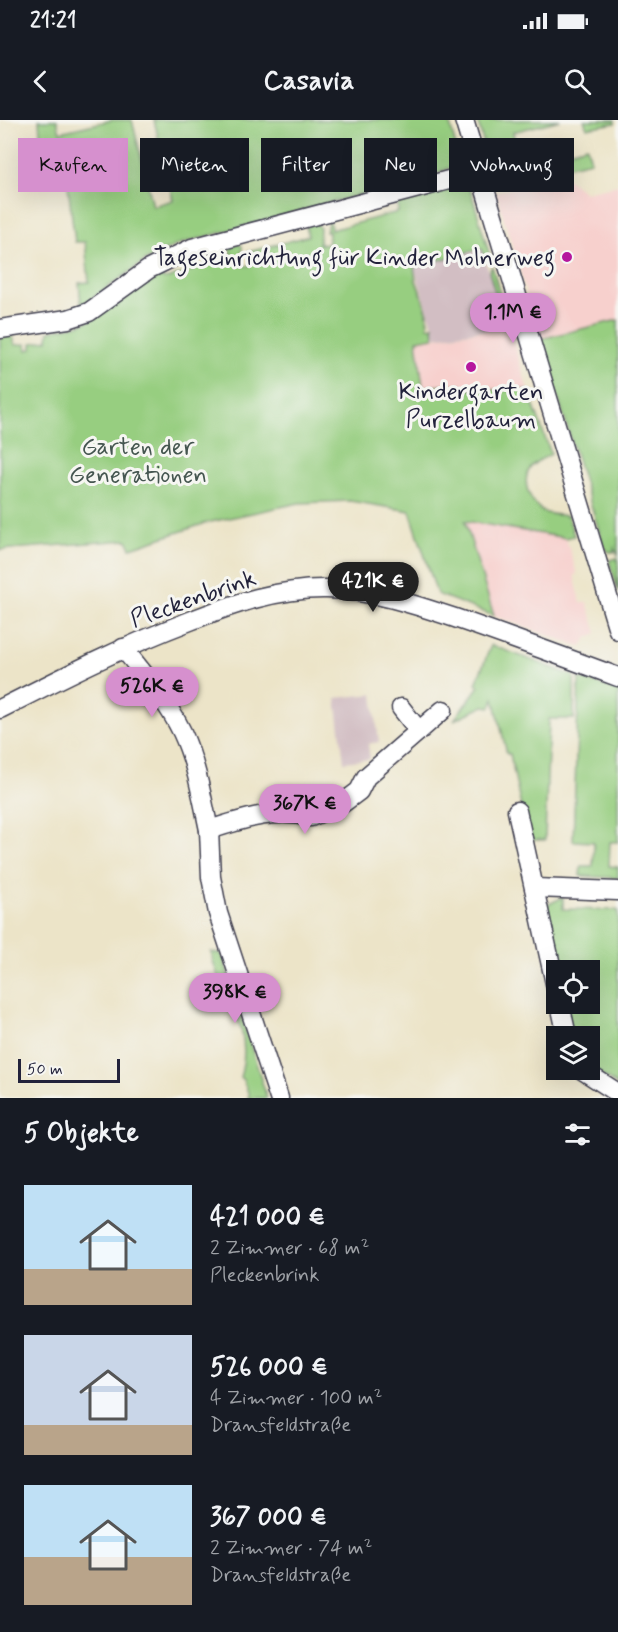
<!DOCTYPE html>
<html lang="de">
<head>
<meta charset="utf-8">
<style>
  :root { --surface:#171b24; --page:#242831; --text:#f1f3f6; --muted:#9ea1a6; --accent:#d690ce }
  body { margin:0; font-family:Mynerve,sans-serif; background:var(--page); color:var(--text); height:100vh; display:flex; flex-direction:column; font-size:22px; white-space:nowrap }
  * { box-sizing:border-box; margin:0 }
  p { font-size:20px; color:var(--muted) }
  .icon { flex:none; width:33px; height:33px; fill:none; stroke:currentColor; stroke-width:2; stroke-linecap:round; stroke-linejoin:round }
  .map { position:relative; height:978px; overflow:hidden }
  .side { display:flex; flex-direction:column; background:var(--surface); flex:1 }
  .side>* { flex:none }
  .top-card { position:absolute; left:18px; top:18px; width:582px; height:54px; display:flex; gap:12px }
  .fabs { position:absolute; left:546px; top:840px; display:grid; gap:12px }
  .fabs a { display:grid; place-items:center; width:54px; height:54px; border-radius:0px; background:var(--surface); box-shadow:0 6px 24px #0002; font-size:30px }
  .scale { position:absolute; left:18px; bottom:15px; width:102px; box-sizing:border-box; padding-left:6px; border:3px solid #22223b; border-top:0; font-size:16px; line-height:21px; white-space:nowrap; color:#22223b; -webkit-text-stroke:4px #f6f6f2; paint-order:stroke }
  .price { position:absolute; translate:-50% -51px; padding:0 14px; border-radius:21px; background:var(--accent); color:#111; font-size:20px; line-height:39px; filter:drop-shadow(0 2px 3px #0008) }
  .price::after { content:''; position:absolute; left:50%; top:36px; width:18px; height:14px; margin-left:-9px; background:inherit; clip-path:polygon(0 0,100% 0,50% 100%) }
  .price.selected { background:#222; color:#fff }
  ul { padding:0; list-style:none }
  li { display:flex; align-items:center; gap:18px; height:150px; padding:0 24px }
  li span { display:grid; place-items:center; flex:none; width:168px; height:120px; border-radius:0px; color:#555 }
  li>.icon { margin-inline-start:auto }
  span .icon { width:72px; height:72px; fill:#fffc; stroke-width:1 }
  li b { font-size:26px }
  h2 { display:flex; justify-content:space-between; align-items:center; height:72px; padding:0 24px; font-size:26px }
  .chip { padding:0 21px; border-radius:0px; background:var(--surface); box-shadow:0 6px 24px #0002; font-size:21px; line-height:54px }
  .chip.selected { background:var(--accent); color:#111 }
  .status { display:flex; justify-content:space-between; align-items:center; height:42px; padding:0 30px; background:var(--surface); direction:ltr }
  .status svg { height:16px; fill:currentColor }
  header { display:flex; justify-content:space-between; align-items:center; height:78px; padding:0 24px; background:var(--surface); font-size:27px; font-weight:800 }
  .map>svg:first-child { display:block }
  .built { fill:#f7d0cd }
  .industrial { fill:#d2bec3 }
  .green { fill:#97ce80; stroke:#5c785e; stroke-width:1.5 }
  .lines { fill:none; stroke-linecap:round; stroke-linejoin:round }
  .minor-casing { stroke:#403f50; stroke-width:21 }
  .minor { stroke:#fff; stroke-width:18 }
  .poi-dot { fill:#b5179e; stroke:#f6f6f2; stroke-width:2 }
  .labels { text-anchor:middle; stroke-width:6; stroke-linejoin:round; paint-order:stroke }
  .poi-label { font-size:24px; fill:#22223b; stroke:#f6f6f2; text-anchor:end }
  .park-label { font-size:24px; fill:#455650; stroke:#f6f6f2 }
  .street-label { font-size:24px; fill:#22223b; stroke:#f6f6f2 }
</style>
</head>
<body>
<div class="status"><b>21:21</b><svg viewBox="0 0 49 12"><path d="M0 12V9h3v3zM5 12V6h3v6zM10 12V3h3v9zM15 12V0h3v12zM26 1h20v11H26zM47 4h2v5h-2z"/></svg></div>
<header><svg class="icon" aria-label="back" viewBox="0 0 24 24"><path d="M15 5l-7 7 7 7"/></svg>Casavia<svg class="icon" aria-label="search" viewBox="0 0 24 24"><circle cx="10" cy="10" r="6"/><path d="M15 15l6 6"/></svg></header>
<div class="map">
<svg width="618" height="978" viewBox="0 0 618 978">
  <rect width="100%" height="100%" fill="#f6f6f2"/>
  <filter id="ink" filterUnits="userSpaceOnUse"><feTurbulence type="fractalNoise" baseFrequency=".0167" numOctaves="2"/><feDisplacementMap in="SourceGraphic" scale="12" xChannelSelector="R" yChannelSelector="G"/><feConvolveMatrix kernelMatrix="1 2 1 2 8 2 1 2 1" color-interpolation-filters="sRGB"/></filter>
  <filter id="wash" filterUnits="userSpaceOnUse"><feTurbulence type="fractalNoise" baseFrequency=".008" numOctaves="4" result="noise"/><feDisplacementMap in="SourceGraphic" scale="24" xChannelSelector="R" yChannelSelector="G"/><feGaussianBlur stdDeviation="1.35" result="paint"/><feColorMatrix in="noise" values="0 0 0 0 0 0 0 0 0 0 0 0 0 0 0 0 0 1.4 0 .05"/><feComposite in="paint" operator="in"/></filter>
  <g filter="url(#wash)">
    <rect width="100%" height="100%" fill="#ece4c8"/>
    <g class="built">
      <path d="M 564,56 L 585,72 L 618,65 L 618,200 L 540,218 L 496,72 Z"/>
      <path d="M 509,207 L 528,270 L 472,270 L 458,264 L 423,268 L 417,220 Z"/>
      <path d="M 465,401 L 566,418 L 577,454 L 574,455 L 581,483 L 587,482 L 597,513 L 587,518 L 581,527 L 494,496 Z"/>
    </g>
    <g class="industrial">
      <path d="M 482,128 L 495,174 L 508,196 L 509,207 L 434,217 L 433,206 L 414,147 Z"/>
      <path d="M 373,574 L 379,622 L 368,624 L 370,639 L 344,642 L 336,578 Z"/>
    </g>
    <g class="green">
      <path d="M 39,0 L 57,0 L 60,12 L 112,0 L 132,0 L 153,86 L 173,80 L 154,0 L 449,0 L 459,39 L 455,46 L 429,56 L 179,124 L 148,139 L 84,184 L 81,184 L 79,163 L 89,162 L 85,122 L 75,122 L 68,66 L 71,47 L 65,39 L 42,40 Z"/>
      <path d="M 477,0 L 560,0 L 513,12 L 519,46 L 587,26 L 591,41 L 495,63 Z"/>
      <path d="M 584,0 L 615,0 L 615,3 L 587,8 Z"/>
      <path d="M 463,65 L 466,65 L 471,72 L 491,139 L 485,141 L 482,128 L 414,147 L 416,160 L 428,194 L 427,194 L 428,207 L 433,206 L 434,217 L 417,220 L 423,267 L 458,264 L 472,270 L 528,270 L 551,334 C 545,338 535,341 531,347 C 520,362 530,383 544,392 C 550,395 561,395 568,396 L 574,416 L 566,418 L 465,401 L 494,496 L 437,474 L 410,391 L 350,381 L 299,383 L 206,403 L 131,428 L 127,420 L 0,430 L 0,217 L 13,216 L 15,225 L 26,224 L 27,230 L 32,229 L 32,223 L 48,220 L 49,211 L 78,205 L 93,199 L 161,152 L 163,159 L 170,158 L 232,136 L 229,127 L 239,124 L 242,126 L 241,145 L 250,146 L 251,135 L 248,135 L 248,132 L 308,116 L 306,106 L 317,103 L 320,108 L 319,124 L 328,124 L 329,112 L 326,112 L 328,102 L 330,101 L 331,110 L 398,92 L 398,81 Z"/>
      <path d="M 492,146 L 500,174 L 496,175 L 489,152 Z"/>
      <path d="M 618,200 L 618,435 L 614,428 L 614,432 L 609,432 L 604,427 L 540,219 Z"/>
      <path d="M 618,438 L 618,471 L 609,440 Z"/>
      <path d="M 491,525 L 574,556 L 574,599 L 549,599 L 545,720 L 528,720 L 510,634 L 507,634 L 494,578 L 491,587 L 484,586 L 454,600 L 479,566 L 476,564 Z"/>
      <path d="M 579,558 L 618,570 L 618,722 L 610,722 L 609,746 L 618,747 L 618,758 L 580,756 L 581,746 L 593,746 L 594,722 L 573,721 Z"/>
      <path d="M 563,777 L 563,789 L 618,790 L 618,966 L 590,947 L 590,916 L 573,916 L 565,884 L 590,884 L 590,850 L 558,850 L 547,785 Z"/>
      <path d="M 211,832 L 222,834 L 267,978 L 248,978 L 249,975 L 243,960 L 240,957 C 256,904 218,875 211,832 Z"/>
    </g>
  </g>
  <g filter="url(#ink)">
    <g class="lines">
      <g class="minor-casing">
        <g id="minor">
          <path d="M 464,0 L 618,510"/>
          <path d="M 0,209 L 68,199 L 89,192 L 149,149 L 192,128 L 479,52"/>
          <path d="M 123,528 C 144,554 167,581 182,612 C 196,642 202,677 209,710 C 244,699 274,688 311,697 L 343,683 L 359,671 L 366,657 L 443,590"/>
          <path d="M 401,588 L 419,611"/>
          <path d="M 0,589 C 63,557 124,526 190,501 C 233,484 279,468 327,469 C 371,470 413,484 455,498 C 510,517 564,537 618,557"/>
          <path d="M 517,691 L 556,868"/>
          <path d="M 209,710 L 211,757 L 218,793 L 279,978"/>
          <path d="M 535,768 L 618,771"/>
          <path d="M 560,884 L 567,916"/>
          <path d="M 582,950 L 618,973"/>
        </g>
      </g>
      <use href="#minor" class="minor"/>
    </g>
  </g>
  <g class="poi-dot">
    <circle cx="567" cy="137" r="6"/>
    <circle cx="471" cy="247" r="6"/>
  </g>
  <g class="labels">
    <g class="poi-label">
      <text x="555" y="145">Tageseinrichtung für Kinder Molnerweg</text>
      <text x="471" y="279" text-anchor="middle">Kindergarten<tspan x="471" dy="28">Purzelbaum</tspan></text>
    </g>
    <g class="park-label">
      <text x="138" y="334">Garten der<tspan x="138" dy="28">Generationen</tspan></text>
    </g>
    <g class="street-label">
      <text transform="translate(193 478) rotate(-19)" y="8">Pleckenbrink</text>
    </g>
  </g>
</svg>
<div class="fabs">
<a><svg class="icon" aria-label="locate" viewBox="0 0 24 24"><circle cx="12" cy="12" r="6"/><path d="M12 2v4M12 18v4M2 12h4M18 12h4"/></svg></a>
<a><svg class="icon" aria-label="layers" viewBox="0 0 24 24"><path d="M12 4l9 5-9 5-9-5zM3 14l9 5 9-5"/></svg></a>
</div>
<div class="scale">50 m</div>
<b class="price" style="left:513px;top:224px">1.1M €</b>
<b class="price selected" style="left:373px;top:493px">421K €</b>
<b class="price" style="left:152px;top:598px">526K €</b>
<b class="price" style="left:305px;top:715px">367K €</b>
<b class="price" style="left:235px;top:904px">398K €</b>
<div class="top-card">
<a class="chip selected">Kaufen</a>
<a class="chip">Mieten</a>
<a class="chip">Filter</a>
<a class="chip">Neu</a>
<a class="chip">Wohnung</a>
</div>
</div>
<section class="side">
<h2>5 Objekte<svg class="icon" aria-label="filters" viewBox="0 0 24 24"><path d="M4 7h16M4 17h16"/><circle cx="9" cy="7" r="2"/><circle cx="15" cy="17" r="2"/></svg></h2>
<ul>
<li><span style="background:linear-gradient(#bfe0f5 70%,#b9a48a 0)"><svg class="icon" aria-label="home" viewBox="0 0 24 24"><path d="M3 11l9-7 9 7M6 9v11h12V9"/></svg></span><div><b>421 000 €</b><p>2 Zimmer · 68 m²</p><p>Pleckenbrink</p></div></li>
<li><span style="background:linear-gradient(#c9d6e8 75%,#b9a48a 0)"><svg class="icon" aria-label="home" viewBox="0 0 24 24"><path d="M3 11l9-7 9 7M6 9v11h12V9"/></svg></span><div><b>526 000 €</b><p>4 Zimmer · 100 m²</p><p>Dransfeldstraße</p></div></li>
<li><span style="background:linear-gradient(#bfe0f5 60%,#b9a48a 0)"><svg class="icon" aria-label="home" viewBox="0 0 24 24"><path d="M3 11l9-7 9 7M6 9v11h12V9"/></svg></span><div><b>367 000 €</b><p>2 Zimmer · 74 m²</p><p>Dransfeldstraße</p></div></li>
</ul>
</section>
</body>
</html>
